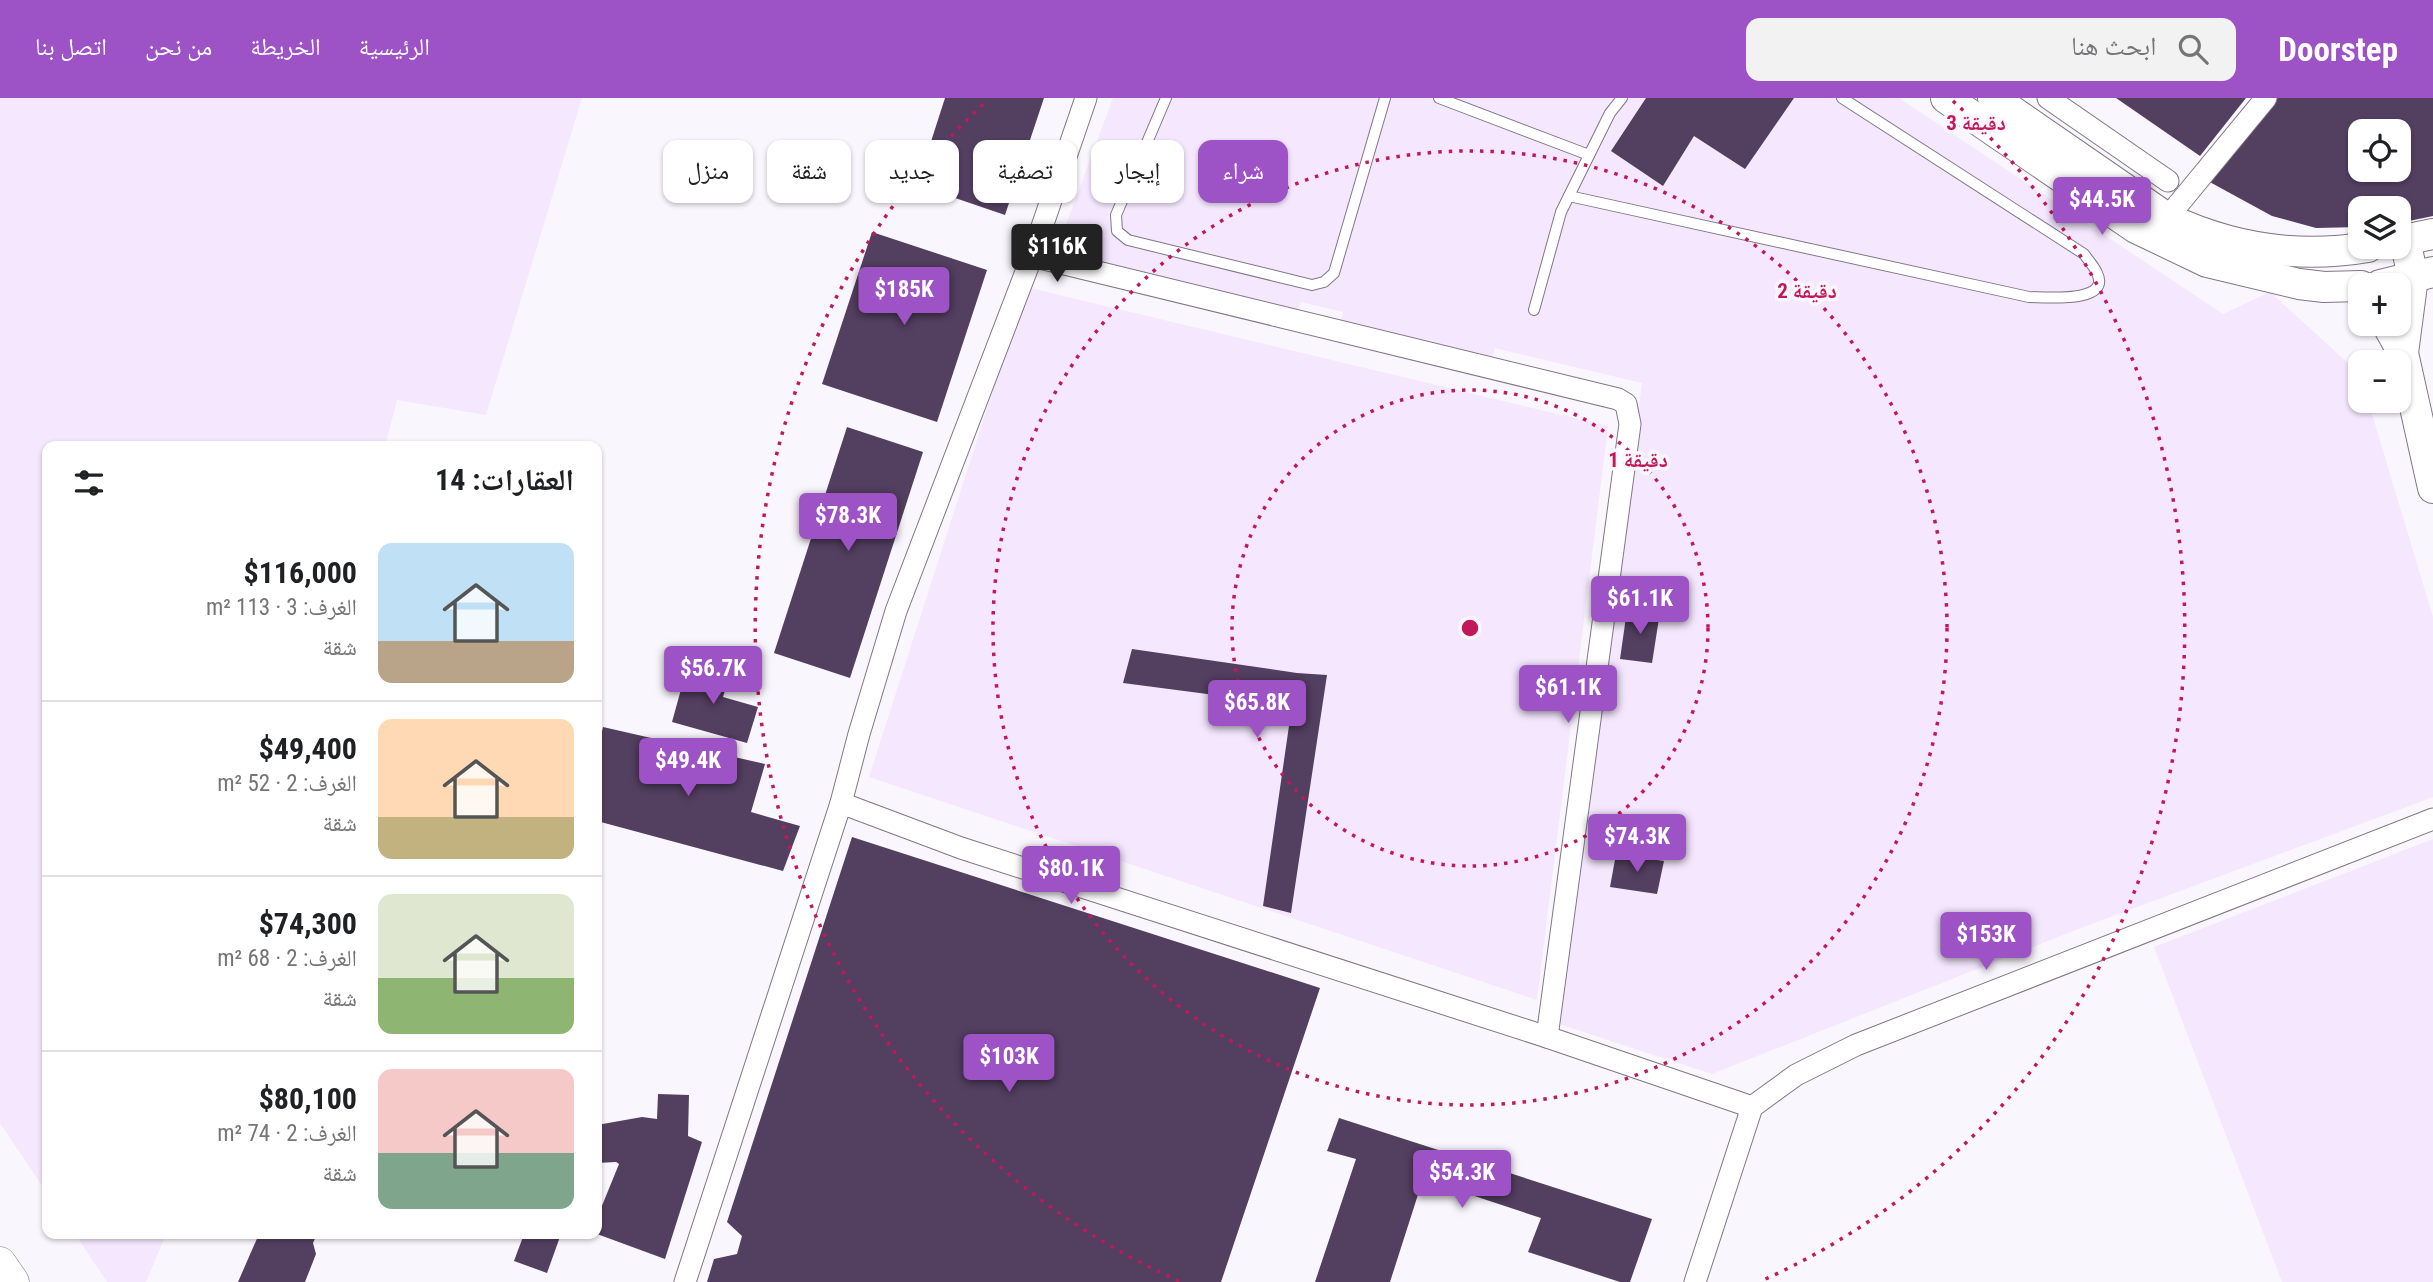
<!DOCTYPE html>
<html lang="ar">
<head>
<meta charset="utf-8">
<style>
  :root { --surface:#fff; --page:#f2f2f2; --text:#202124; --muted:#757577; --line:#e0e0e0; --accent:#9d52c5 }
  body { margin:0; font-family:"Roboto Condensed","Noto Naskh Arabic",sans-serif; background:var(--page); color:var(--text); direction:rtl; height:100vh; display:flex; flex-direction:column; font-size:26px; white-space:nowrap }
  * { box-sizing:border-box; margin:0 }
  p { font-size:23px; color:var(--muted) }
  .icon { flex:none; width:38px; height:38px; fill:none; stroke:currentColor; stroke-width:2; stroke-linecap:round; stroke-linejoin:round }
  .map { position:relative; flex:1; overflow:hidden; direction:ltr }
  .side { position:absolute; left:42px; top:343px; width:560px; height:798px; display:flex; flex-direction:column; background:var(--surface); border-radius:14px; box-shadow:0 2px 5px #0004; direction:rtl }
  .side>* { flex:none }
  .guide { position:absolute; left:623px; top:42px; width:665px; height:63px; direction:rtl; display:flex; gap:14px }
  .fabs { position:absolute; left:2348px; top:21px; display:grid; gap:14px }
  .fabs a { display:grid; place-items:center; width:63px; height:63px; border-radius:14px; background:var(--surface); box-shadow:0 2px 5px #0004; font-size:35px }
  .price { position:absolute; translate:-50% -60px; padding:0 16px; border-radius:7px; background:var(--accent); color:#fff; font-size:23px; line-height:46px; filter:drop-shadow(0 2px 4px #0008) }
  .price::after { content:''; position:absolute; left:50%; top:42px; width:21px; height:16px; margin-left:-10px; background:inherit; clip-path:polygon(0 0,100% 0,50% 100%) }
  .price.on { background:#222; color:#fff }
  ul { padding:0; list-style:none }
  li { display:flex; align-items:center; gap:21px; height:175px; padding:0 28px }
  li+li { border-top:2px solid var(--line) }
  li span { display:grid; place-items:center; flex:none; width:196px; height:140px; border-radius:14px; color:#555 }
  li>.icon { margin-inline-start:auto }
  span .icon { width:84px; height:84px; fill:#fffc; stroke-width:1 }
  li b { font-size:30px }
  h2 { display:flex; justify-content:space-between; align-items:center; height:84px; padding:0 28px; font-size:30px }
  .pill { padding:0 24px; border-radius:14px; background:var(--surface); box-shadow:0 2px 5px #0004; font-size:24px; line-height:63px }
  .pill.on { background:var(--accent); color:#fff }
  header { display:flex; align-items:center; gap:42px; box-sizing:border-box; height:98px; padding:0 35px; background:var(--accent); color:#fff }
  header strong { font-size:33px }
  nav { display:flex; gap:38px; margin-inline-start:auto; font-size:24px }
  .search { width:490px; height:63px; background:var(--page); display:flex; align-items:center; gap:18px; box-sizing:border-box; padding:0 24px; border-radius:14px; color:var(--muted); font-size:26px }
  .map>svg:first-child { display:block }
  .built { fill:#f5e7fe }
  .building { fill:#533f60; fill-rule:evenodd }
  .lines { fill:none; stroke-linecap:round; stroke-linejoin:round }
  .lane-casing { stroke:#807786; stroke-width:12 }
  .street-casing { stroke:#807786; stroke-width:23 }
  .secondary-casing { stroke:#807786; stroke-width:32 }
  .primary-casing { stroke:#807786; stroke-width:33 }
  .lane { stroke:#fff; stroke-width:10 }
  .street { stroke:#fff; stroke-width:21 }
  .secondary { stroke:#fff; stroke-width:30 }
  .primary { stroke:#fff; stroke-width:32 }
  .ring { fill:none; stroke:#c2185b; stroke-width:3.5; stroke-dasharray:3.5 7 }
  .centre { fill:#c2185b; stroke:#faf6fd; stroke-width:3.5 }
  .ring-label { font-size:21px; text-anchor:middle; font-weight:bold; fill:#c2185b; stroke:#faf6fd; stroke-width:7; stroke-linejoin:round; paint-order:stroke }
</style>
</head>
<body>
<header>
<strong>Doorstep</strong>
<div class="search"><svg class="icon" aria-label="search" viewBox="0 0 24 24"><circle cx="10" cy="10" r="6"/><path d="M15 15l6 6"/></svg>ابحث هنا</div>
<nav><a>الرئيسية</a><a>الخريطة</a><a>من نحن</a><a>اتصل بنا</a></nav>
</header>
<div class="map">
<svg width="2433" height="1184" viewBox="0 0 2433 1184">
  <rect width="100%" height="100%" fill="#faf6fd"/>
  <g class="built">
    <path d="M 0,0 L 582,0 L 486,317 L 397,302 L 385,348 L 47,348 L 47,1095 L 0,1025 Z"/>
    <path d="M 1113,0 L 1899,0 L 2223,216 L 2270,194 L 2360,276 L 2361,303 L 2368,303 L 2433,519 L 2433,699 L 2086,828 L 1712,976 L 1559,926 L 1642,285 L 1495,250 L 1490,266 L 1338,232 L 1343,214 L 1301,204 L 1296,220 L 1087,173 L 1091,158 L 1058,148 Z"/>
    <path d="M 1026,189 L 1608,328 L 1537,902 L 869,679 Z"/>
    <path d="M 2433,741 L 2433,1184 L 2282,1184 L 2154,849 Z"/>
    <path d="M 75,1136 L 166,1136 L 146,1184 L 107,1184 Z"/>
  </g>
  <g class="building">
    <path d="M 945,0 L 1044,0 L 1005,117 L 917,87 Z"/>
    <path d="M 1646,0 L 1794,0 L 1745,71 L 1694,38 L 1663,88 L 1611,53 Z"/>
    <path d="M 2116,0 L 2246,0 L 2200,58 Z"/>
    <path d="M 2277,0 L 2433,0 L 2433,118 L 2399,125 L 2399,110 L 2361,110 L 2361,129 L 2316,130 L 2272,118 L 2206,82 ZM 2361,33 L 2399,33 L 2399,72 L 2361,72 Z"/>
    <path d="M 872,134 L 987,172 L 937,324 L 822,286 Z"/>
    <path d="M 847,329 L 923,354 L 850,580 L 774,555 Z"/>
    <path d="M 1627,512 L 1660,514 L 1652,565 L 1620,561 Z"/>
    <path d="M 1132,551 L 1297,575 L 1327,577 L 1291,815 L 1263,808 L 1292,607 L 1123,585 Z"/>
    <path d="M 688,566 L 730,577 L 723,599 L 758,609 L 747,645 L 672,624 Z"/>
    <path d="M 603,629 L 765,666 L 751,714 L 800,728 L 783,773 L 597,723 L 597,654 Z"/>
    <path d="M 852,739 L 1320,890 L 1221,1184 L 707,1184 L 714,1161 L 737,1156 L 742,1138 L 727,1124 Z"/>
    <path d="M 1616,756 L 1664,763 L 1657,796 L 1610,789 Z"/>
    <path d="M 658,996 L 689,997 L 688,1038 L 702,1044 L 665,1161 L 597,1136 L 597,1120 L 619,1066 L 616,1064 L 597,1065 L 597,1027 L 642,1019 L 657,1021 Z"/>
    <path d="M 1339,1020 L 1652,1121 L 1630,1184 L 1620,1184 L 1528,1154 L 1541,1120 L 1423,1081 L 1390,1184 L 1315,1184 L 1356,1061 L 1327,1053 Z"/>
    <path d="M 259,1136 L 317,1136 L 313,1145 L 316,1156 L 305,1184 L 238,1184 Z"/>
    <path d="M 524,1136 L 561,1136 L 547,1175 L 514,1163 Z"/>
  </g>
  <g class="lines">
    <g class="lane-casing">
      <g id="lane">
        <path d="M 1166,0 L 1116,117 L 1117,133 L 1128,142 L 1312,187 L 1324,184 L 1334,175 L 1385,0"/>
        <path d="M 1439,0 L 1589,57"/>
        <path d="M 1569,98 L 2029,199 C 2044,199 2112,206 2097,175 C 2094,168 2088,162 2084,156 L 1842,0"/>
        <path d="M 1534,212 L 1561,114 L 1610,15 L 1622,0"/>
      </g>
    </g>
    <g class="street-casing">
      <g id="street">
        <path d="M 2048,0 L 2168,83"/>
        <path d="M 2167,120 L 2266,0"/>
        <path d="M 1032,158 L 1086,0"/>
        <path d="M 841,705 L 859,636 L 896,513 L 1032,158 L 1618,301 L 1626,306 L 1630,326 L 1547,939"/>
        <path d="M 685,1184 L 841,705 L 961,750 L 1547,939 L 1752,1009"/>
        <path d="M 1695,1184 L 1752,1009 L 1796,977 L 1856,947 L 2433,721"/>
      </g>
    </g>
    <g class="secondary-casing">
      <g id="secondary">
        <path d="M 1946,0 L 2136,130 L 2207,164 L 2299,186 L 2324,189 L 2361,188"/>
        <path d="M 1993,0 L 2167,120 C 2230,150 2298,161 2368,149"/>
        <path d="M 2399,143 L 2433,136"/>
        <path d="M 2380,187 L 2433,174"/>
        <path d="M 2387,226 L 2403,255 L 2433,390"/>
        <path d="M 2403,255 L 2413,179 L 2405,142"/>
      </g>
    </g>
    <g class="primary-casing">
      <path id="primary" d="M 0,1165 L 13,1184"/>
    </g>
    <use href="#lane" class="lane"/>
    <use href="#street" class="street"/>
    <use href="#secondary" class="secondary"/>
    <use href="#primary" class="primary"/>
  </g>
  <g class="ring">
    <circle cx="1470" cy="530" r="238"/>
    <circle cx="1470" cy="530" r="477"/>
    <path d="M1179 1183A715 715 0 0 1 987 3M1953 3A715 715 0 0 1 1761 1183"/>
  </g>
  <circle cx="1470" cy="530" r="10" class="centre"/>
  <g class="ring-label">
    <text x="1976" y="32">3 دقيقة</text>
    <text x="1807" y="200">2 دقيقة</text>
    <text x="1638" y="369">1 دقيقة</text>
  </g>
</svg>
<div class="fabs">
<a><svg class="icon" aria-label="locate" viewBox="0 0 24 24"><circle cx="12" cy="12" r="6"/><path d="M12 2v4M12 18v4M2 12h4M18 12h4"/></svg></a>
<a><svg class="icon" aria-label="layers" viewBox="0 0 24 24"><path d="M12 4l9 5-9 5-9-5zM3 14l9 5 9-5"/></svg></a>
<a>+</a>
<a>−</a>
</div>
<b class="price" style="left:2102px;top:139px">$44.5K</b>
<b class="price on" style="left:1057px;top:186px">$116K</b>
<b class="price" style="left:904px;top:229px">$185K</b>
<b class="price" style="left:848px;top:455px">$78.3K</b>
<b class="price" style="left:1640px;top:538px">$61.1K</b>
<b class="price" style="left:713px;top:608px">$56.7K</b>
<b class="price" style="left:1568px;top:627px">$61.1K</b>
<b class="price" style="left:1257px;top:642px">$65.8K</b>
<b class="price" style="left:688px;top:700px">$49.4K</b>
<b class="price" style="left:1637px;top:776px">$74.3K</b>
<b class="price" style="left:1071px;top:808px">$80.1K</b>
<b class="price" style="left:1986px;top:874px">$153K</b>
<b class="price" style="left:1009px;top:996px">$103K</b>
<b class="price" style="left:1462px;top:1112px">$54.3K</b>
<div class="guide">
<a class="pill on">شراء</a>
<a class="pill">إيجار</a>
<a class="pill">تصفية</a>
<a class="pill">جديد</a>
<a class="pill">شقة</a>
<a class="pill">منزل</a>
</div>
<section class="side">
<h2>العقارات: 14<svg class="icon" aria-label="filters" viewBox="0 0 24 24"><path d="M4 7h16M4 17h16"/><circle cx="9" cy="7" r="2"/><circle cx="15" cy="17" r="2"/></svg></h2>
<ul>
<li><span style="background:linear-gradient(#bfe0f5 70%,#b9a48a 0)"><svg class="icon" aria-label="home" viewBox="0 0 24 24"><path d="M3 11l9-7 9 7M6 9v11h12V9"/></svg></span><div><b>$116,000</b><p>الغرف: 3 · 113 m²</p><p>شقة</p></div></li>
<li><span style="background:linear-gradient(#ffd9b3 70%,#c2b280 0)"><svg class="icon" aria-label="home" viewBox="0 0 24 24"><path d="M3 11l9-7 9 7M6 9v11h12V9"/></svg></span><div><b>$49,400</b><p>الغرف: 2 · 52 m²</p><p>شقة</p></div></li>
<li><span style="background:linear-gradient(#dfe7d0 60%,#8fb573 0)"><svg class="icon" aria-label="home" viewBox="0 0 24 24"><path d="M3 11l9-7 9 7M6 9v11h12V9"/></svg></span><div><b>$74,300</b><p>الغرف: 2 · 68 m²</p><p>شقة</p></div></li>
<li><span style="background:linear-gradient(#f6c9c9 60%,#7fa58c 0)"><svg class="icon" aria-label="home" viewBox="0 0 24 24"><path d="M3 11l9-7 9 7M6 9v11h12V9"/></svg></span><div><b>$80,100</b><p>الغرف: 2 · 74 m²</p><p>شقة</p></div></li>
</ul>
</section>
</div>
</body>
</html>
